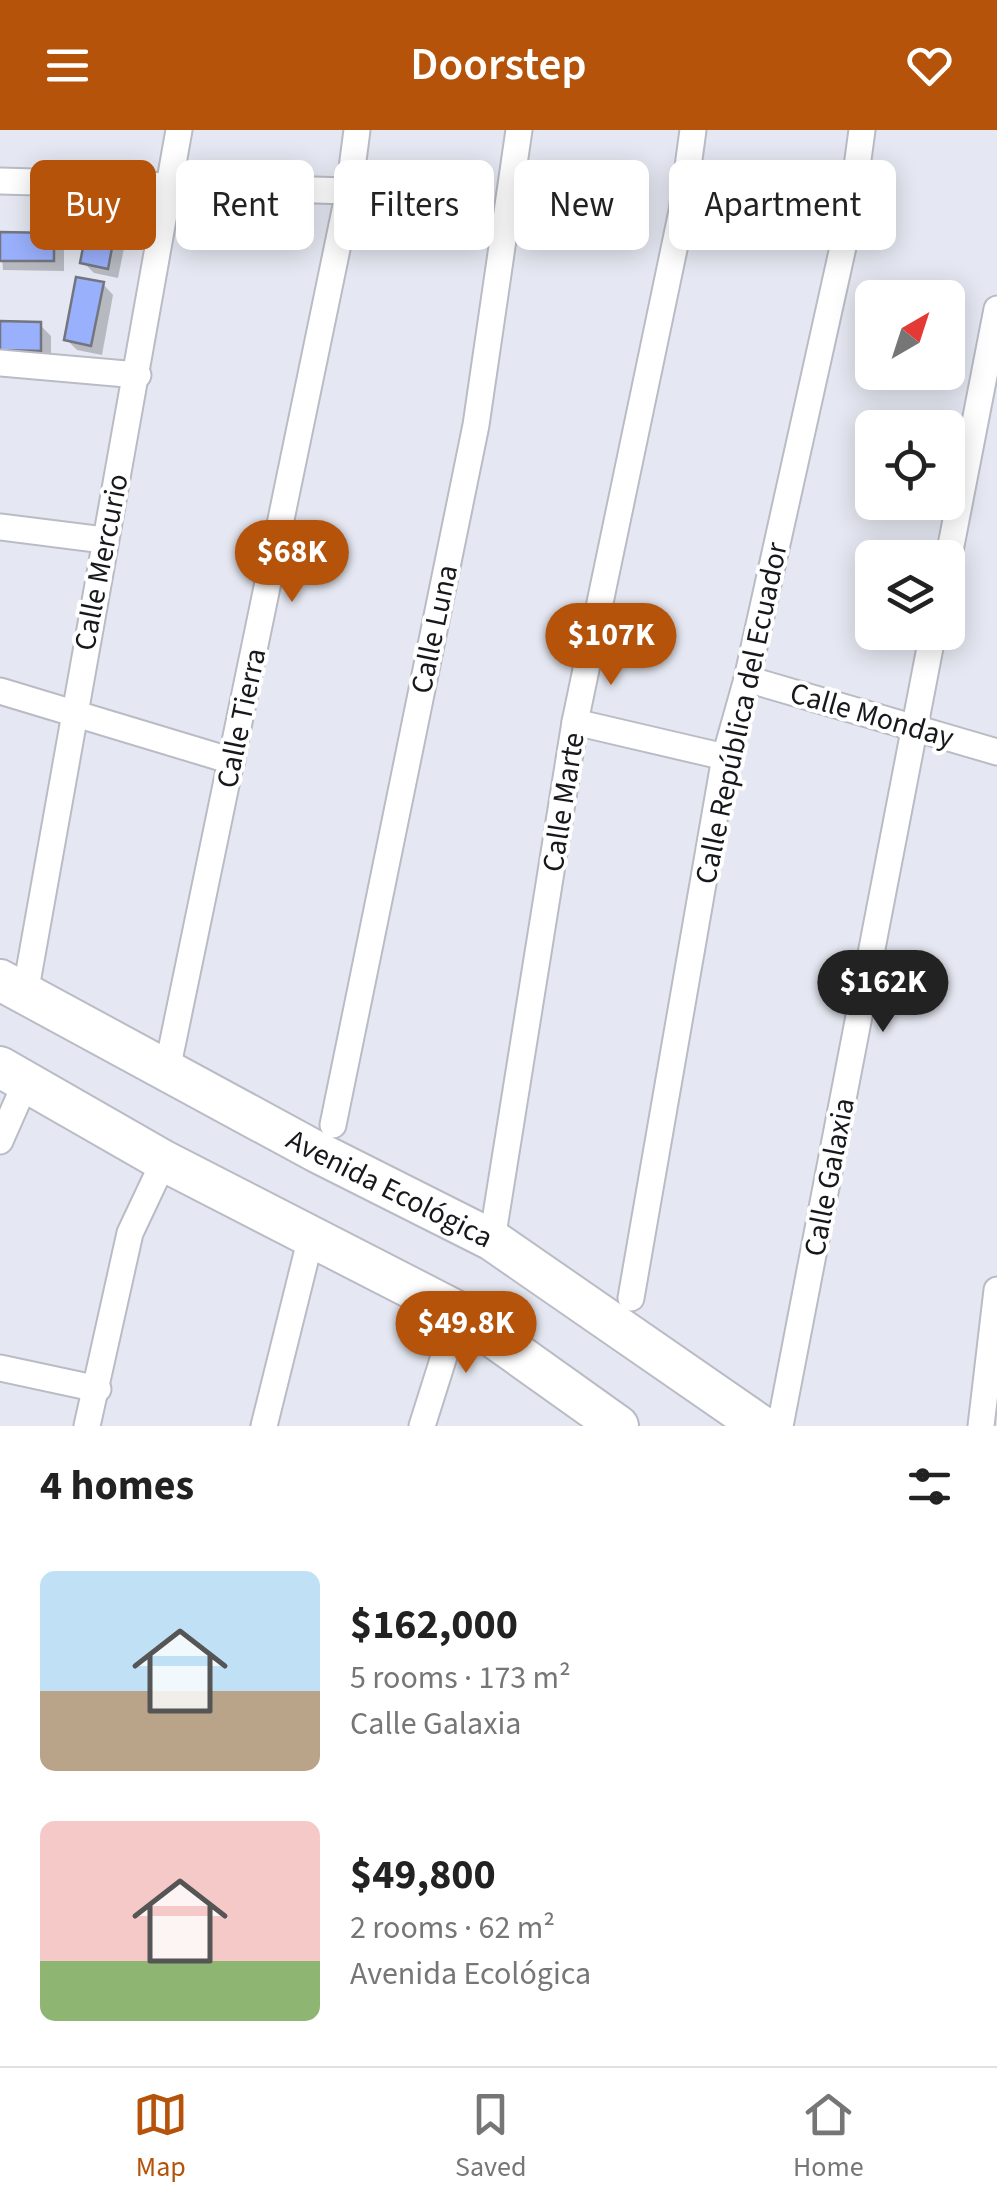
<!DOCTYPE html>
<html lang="en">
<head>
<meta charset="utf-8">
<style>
  :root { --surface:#fff; --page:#f2f2f2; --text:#222; --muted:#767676; --line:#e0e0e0; --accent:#b45309 }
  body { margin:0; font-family:"Source Sans 3",sans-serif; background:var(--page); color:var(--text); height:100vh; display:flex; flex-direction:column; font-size:38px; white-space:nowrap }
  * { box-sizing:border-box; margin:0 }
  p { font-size:32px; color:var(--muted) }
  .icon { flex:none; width:55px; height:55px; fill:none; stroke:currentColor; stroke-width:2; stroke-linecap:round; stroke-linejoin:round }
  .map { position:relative; height:1296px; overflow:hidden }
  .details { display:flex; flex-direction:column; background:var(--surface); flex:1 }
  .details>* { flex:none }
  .banner { position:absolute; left:30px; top:30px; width:938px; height:90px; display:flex; gap:20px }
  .needle { width:65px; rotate:39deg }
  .buttons { position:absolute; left:855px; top:150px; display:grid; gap:20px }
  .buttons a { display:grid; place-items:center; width:110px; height:110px; border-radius:15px; background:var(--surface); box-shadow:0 5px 25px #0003; font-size:50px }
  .price { position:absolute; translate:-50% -85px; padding:0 22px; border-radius:35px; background:var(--accent); color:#fff; font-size:32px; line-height:65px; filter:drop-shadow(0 2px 5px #0008) }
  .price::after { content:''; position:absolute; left:50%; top:60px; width:30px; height:22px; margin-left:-15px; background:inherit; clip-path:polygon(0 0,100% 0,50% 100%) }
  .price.active { background:#222; color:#fff }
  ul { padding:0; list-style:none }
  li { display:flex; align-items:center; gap:30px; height:250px; padding:0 40px }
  li span { display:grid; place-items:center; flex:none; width:280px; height:200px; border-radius:15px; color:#555 }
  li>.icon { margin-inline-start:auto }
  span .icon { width:120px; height:120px; fill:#fffc; stroke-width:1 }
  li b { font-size:42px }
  h2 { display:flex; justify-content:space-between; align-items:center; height:120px; padding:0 40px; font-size:42px }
  .tag { padding:0 35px; border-radius:15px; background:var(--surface); box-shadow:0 5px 25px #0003; font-size:35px; line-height:90px }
  .tag.active { background:var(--accent); color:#fff }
  header { display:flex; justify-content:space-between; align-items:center; height:130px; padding:0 40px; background:var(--accent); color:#fff; font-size:45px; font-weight:600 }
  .dock { display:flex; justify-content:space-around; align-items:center; height:140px; border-top:2px solid var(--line); background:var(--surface); font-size:28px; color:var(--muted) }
  .dock a { display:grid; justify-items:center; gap:5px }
  .dock .active { color:var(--accent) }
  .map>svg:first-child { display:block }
  .shadow { fill:#0003 }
  .building { fill:#99b0fc; stroke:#73767e; stroke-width:2.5 }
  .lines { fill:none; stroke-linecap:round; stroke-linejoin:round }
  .street-casing { stroke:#b9bcc5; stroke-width:29 }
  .primary-casing { stroke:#b9bcc5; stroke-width:44 }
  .street { stroke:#fff; stroke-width:25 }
  .primary { stroke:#fff; stroke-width:40 }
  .labels { text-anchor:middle; stroke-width:8; stroke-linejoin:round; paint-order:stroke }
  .street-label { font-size:30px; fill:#17181b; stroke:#fff }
</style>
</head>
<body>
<header><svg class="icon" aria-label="menu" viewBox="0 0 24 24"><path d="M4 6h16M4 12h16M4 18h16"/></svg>Doorstep<svg class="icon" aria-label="heart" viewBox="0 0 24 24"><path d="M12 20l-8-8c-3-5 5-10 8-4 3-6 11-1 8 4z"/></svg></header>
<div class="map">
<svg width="997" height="1296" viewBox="0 0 997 1296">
  <rect width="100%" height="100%" fill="#e5e8f2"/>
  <g class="shadow">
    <path d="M 119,78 L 130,89 L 118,148 L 94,143 L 83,132 Z"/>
    <path d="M 0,105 L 53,106 L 64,116 L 64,141 L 3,140 Z"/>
    <path d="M 103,154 L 113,165 L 102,225 L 77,220 L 66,209 Z"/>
    <path d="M 0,194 L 40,195 L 51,206 L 51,230 L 0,229 Z"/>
  </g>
  <g class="building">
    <path d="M 92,70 L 120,76 L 108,139 L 80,133 Z"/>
    <path d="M 0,102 L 54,103 L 54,131 L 0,131 Z"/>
    <path d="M 76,147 L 104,152 L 91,216 L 64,210 Z"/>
    <path d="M 0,191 L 41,192 L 41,221 L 0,220 Z"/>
  </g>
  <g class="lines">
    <g class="street-casing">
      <g id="street">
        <path d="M 0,51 L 349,61"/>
        <path d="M 0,233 L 138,245"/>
        <path d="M 0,397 L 104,410"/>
        <path d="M 948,431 L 997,179"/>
        <path d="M 747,549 L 997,622"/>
        <path d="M 0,561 L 232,631"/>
        <path d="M 575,592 L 725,627"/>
        <path d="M 25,864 L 179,0"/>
        <path d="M 167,940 L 349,61 L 357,0"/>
        <path d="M 333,995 L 476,295 L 519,0"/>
        <path d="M 0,1011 L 26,952"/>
        <path d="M 492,1110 L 575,592 L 682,81 L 693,0"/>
        <path d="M 631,1168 L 725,627 L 747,549 L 851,81 L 862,0"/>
        <path d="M 0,1238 L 98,1259"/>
        <path d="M 87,1296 L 130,1103 L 164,1031"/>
        <path d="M 264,1296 L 311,1107"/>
        <path d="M 422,1296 L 458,1182"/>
        <path d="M 780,1296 L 933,502"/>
        <path d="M 981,1296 L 997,1160"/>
      </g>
    </g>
    <g class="primary-casing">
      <g id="primary">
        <path id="s1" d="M 0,850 L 317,1022 L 492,1110 L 761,1296"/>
        <path d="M 0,937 L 164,1031 L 458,1182 L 618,1296"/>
      </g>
    </g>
    <use href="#street" class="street"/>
    <use href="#primary" class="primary"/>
  </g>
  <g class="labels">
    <g class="street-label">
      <text transform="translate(101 432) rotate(-79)" y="10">Calle Mercurio</text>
      <text transform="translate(434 499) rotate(-78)" y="10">Calle Luna</text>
      <text transform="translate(741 583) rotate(-78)" y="10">Calle República del Ecuador</text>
      <text transform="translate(872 585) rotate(16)" y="10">Calle Monday</text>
      <text transform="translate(241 588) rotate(-78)" y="10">Calle Tierra</text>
      <text transform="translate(563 672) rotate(-81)" y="10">Calle Marte</text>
      <text transform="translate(829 1047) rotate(-79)" y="10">Calle Galaxia</text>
      <text dy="10" stroke="none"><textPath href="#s1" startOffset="442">Avenida Ecológica</textPath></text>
    </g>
  </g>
</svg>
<div class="buttons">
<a><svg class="needle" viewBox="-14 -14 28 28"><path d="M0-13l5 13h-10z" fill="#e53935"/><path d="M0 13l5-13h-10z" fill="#767676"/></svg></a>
<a><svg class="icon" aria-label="locate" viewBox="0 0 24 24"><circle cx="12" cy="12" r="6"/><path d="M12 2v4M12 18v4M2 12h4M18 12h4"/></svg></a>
<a><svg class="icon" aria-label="layers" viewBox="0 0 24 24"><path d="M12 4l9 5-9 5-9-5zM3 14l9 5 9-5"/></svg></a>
</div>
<b class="price" style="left:292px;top:475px">$68K</b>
<b class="price" style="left:611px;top:558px">$107K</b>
<b class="price active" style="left:883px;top:905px">$162K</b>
<b class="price" style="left:466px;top:1246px">$49.8K</b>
<div class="banner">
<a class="tag active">Buy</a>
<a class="tag">Rent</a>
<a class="tag">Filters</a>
<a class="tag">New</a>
<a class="tag">Apartment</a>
</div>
</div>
<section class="details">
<h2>4 homes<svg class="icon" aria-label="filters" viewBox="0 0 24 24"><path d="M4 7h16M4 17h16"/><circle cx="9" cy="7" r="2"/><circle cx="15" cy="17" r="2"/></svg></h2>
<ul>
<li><span style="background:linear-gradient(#bfe0f5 60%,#b9a48a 0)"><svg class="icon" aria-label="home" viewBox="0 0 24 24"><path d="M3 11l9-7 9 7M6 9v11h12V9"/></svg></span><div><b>$162,000</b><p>5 rooms · 173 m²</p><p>Calle Galaxia</p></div></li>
<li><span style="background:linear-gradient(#f6c9c9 70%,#8fb573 0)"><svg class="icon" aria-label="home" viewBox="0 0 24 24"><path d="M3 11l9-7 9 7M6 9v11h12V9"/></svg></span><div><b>$49,800</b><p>2 rooms · 62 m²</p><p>Avenida Ecológica</p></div></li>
</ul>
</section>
<nav class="dock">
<a class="active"><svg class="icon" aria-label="map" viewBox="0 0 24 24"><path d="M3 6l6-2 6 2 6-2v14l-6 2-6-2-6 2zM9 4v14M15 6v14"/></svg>Map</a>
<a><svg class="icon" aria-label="saved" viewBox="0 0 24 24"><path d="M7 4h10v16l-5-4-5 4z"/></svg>Saved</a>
<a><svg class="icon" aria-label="home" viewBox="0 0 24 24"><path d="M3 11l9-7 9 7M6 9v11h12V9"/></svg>Home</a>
</nav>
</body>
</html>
